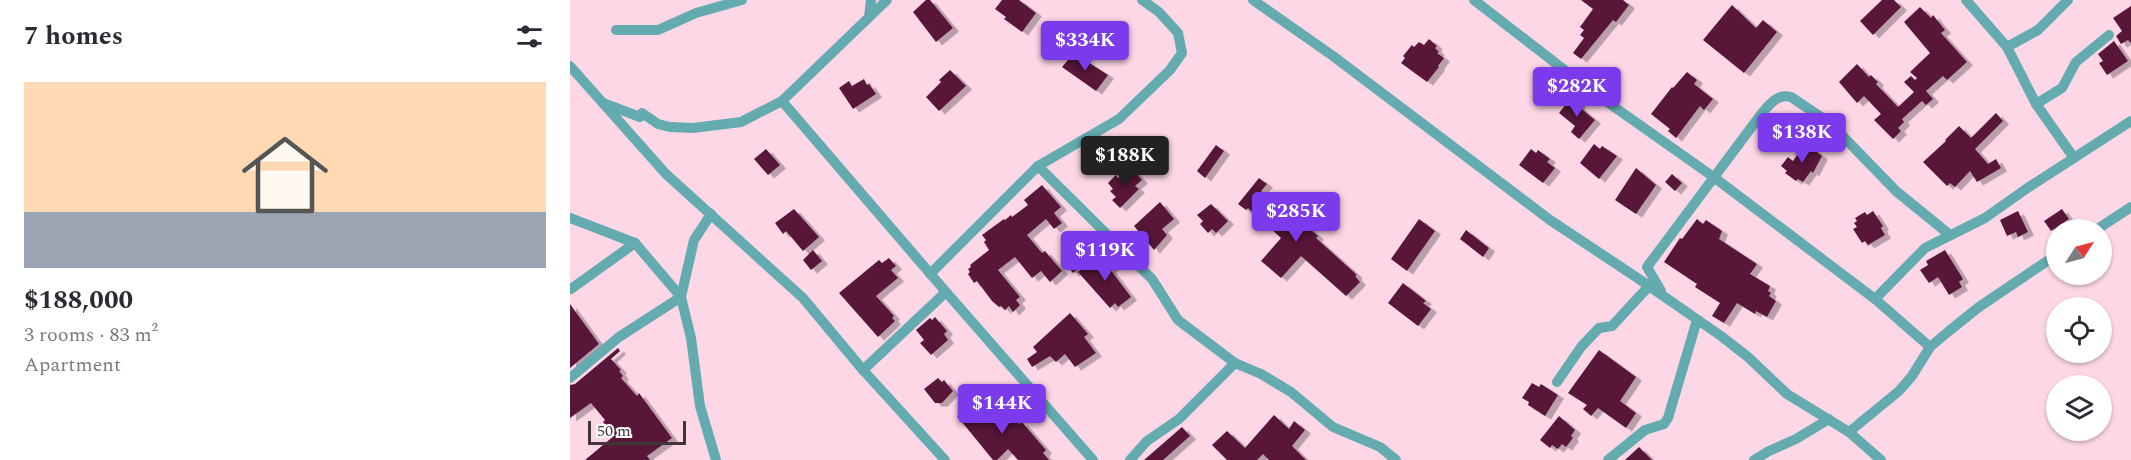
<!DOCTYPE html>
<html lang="en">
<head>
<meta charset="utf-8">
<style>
  :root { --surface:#fff; --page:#f2f2f3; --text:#2b2b33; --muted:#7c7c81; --line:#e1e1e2; --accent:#7c3aed }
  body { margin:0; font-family:Spectral,serif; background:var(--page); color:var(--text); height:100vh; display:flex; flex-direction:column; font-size:22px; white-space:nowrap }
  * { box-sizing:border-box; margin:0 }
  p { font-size:20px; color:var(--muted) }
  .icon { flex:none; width:33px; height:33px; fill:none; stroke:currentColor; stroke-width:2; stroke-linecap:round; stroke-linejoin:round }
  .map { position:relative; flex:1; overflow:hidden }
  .details { display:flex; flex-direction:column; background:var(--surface); width:570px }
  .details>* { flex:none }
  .needle { width:39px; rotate:54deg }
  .buttons { position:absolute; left:1476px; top:219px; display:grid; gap:12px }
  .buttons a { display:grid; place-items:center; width:66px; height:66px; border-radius:50%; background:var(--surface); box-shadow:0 2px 4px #0004; font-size:30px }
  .scale { position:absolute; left:18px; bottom:15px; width:98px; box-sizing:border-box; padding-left:6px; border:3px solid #423439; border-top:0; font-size:16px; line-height:21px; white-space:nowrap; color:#423439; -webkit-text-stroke:4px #fff; paint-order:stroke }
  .price { position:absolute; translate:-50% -51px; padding:0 14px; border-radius:6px; background:var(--accent); color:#fff; font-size:20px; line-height:39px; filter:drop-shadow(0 2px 3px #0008) }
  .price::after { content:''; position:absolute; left:50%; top:36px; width:18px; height:14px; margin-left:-9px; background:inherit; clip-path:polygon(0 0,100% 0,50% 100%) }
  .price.current { background:#222; color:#fff }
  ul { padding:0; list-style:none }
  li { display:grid; align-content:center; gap:12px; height:318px; padding:0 24px }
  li+li { border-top:2px solid var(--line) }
  li span { display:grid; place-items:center; height:186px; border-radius:0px; color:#555 }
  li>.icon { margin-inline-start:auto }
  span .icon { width:108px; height:108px; fill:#fffc; stroke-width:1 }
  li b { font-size:26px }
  h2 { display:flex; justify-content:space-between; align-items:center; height:72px; padding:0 24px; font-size:26px }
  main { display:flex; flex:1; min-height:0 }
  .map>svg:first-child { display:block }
  .building { fill:#581939; filter:url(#shadow) }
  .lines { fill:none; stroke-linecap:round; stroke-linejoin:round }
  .minor { stroke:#64abb0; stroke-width:10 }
</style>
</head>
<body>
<main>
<section class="details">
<h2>7 homes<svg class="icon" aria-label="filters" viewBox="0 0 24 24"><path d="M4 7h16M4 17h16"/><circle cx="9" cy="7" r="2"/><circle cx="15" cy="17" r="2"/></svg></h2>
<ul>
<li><span style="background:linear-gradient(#ffd9b3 70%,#9aa5b1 0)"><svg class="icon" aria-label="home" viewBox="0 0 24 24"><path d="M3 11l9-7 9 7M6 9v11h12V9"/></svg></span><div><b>$188,000</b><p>3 rooms · 83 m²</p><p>Apartment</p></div></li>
</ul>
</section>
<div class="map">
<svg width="1561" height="460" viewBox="0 0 1561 460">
  <defs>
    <filter id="shadow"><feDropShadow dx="6" dy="3.5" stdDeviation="0" flood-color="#0004"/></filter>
  </defs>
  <rect width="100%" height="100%" fill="#fdd7e6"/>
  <g class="building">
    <path d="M 356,0 L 360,0 L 383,28 L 366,42 L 343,12 Z"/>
    <path d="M 432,0 L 449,0 L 466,13 L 452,32 L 434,19 L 436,17 L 425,9 Z"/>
    <path d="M 1011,0 L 1053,0 L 1059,5 L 1046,22 L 1043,20 L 1011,59 L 1003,53 L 1014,38 L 1010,35 L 1014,30 L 1010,27 L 1023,9 Z"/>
    <path d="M 1312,0 L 1324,0 L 1331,7 L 1303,35 L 1290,21 Z"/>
    <path d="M 1162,5 L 1186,28 L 1193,20 L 1207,32 L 1174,73 L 1133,40 Z"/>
    <path d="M 1561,6 L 1561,43 L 1558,40 L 1551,44 L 1546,36 L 1552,31 L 1543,18 Z"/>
    <path d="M 1350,7 L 1361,18 L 1363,15 L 1375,30 L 1371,33 L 1397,62 L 1377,80 L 1373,76 L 1356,91 L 1363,99 L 1356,105 L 1352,101 L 1332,119 L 1334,122 L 1328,128 L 1331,131 L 1323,139 L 1304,120 L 1311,114 L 1294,96 L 1287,103 L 1269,82 L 1287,64 L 1299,77 L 1301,75 L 1308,82 L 1306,84 L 1328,107 L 1344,92 L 1334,82 L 1341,76 L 1345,80 L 1347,78 L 1340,72 L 1360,53 L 1334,22 Z"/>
    <path d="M 859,39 L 867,46 L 865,48 L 869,52 L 867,53 L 874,58 L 868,66 L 869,67 L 857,82 L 831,63 L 835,58 L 833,56 L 842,45 L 844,47 L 849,42 L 854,45 Z"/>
    <path d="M 1544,41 L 1558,61 L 1537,75 L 1529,63 L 1533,61 L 1528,54 Z"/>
    <path d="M 504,53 L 538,75 L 526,91 L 492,67 Z"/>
    <path d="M 380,70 L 396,86 L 369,111 L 356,97 L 371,82 L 369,80 Z"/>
    <path d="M 1117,72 L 1127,80 L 1124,84 L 1143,99 L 1134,110 L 1130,106 L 1106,138 L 1098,131 L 1100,129 L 1081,114 L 1102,87 L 1103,88 Z"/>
    <path d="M 294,79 L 297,85 L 299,84 L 306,94 L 283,109 L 269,88 L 279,81 L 282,86 Z"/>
    <path d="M 1001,98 L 1010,104 L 1008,106 L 1025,120 L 1009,139 L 1001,132 L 1005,126 L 989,113 Z"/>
    <path d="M 1426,113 L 1433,121 L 1405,149 L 1418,164 L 1426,159 L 1431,168 L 1407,182 L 1400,171 L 1385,187 L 1380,183 L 1377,186 L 1353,162 L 1376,141 L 1375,140 L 1389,126 L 1401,138 Z"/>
    <path d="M 1235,143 L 1252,156 L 1243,173 L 1241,171 L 1233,182 L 1228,179 L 1226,181 L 1215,173 L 1217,171 L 1211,166 L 1218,157 L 1223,161 Z"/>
    <path d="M 1024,144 L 1030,149 L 1032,146 L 1047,156 L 1029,179 L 1010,163 Z"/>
    <path d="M 646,145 L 654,151 L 635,178 L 627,171 Z"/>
    <path d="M 196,149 L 210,165 L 198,175 L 184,159 Z"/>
    <path d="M 961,149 L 966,153 L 968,150 L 980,159 L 977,162 L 985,168 L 973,183 L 949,165 Z"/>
    <path d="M 560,167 L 572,180 L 565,186 L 569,189 L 550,208 L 542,200 L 546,197 L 540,191 L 543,189 L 538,183 L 546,175 L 548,178 Z"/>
    <path d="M 1066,168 L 1086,185 L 1066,214 L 1045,200 Z"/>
    <path d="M 1102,174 L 1112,183 L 1105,191 L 1095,182 Z"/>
    <path d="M 689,178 L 697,184 L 691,191 L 728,225 L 731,222 L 740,229 L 748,236 L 746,238 L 787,275 L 785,276 L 790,282 L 776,296 L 731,256 L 711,278 L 691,261 L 711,238 L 678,208 L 676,210 L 668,204 Z"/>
    <path d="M 472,185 L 491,207 L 484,213 L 492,223 L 484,229 L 476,219 L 457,235 L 472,253 L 475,251 L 492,271 L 480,282 L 471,271 L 462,278 L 445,257 L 428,270 L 450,297 L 446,300 L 450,305 L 443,312 L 439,306 L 435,310 L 431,306 L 429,307 L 422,301 L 407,281 L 404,283 L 398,274 L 400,272 L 398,269 L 401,267 L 400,265 L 419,250 L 414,242 L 416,240 L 412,235 L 434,219 L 435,220 L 441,215 L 442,217 L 458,205 L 454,200 Z"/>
    <path d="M 590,202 L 604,219 L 592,229 L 597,235 L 584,250 L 564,226 Z"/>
    <path d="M 641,204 L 658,221 L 646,233 L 642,229 L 638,233 L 630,224 L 633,221 L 627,215 Z"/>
    <path d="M 224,209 L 249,237 L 233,251 L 216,231 L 213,234 L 205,223 Z"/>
    <path d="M 1492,209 L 1499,219 L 1481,231 L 1474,221 Z"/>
    <path d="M 1303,211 L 1313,226 L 1311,228 L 1315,235 L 1298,245 L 1295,241 L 1292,243 L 1283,229 L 1287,227 L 1284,223 L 1287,221 L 1285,218 L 1295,212 L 1297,215 Z"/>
    <path d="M 1448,211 L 1458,232 L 1448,237 L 1446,232 L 1437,236 L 1430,220 Z"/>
    <path d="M 849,219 L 865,231 L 837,271 L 821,259 Z"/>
    <path d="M 1127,219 L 1133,224 L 1136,220 L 1152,231 L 1149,239 L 1187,264 L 1180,274 L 1200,286 L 1198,291 L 1201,293 L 1199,296 L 1206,301 L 1197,317 L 1186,311 L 1185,314 L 1167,303 L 1154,323 L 1142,316 L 1150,303 L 1125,287 L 1127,284 L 1094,262 L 1110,238 L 1112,239 Z"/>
    <path d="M 896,230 L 919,248 L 913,257 L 890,239 Z"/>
    <path d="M 243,250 L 252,261 L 241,270 L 233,260 Z"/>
    <path d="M 1375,250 L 1393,279 L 1389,282 L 1392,287 L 1379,295 L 1368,277 L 1359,283 L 1350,270 L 1358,265 L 1356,261 Z"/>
    <path d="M 500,253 L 512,266 L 503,273 L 493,260 Z"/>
    <path d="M 532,253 L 543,267 L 540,269 L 561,297 L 548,307 L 545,303 L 540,308 L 508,272 Z"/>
    <path d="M 319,258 L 326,266 L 321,270 L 328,278 L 306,296 L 324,316 L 322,318 L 325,321 L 308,337 L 269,293 L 309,260 L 312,263 Z"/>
    <path d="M 833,283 L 856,301 L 853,303 L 861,309 L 848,326 L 818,303 Z"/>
    <path d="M 0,304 L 29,344 L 0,368 Z"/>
    <path d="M 500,313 L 518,334 L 514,337 L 526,353 L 505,367 L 495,354 L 486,362 L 480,356 L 462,367 L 457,359 L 467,352 L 463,347 Z"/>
    <path d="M 365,317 L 377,331 L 374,334 L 378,340 L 361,355 L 350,343 L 354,340 L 346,330 L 360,318 L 362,320 Z"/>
    <path d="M 48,348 L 50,351 L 41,359 L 51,370 L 49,371 L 53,376 L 51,378 L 67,396 L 69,393 L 102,438 L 77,456 L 80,460 L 15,460 L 45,435 L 33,422 L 35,420 L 21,403 L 0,418 L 0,385 L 5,384 Z"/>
    <path d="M 1029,350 L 1066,377 L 1050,401 L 1066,413 L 1056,428 L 1028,408 L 1021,416 L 1013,409 L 1017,405 L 998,393 Z"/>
    <path d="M 368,378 L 372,382 L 374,380 L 383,391 L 372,403 L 365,403 L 354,389 Z"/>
    <path d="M 962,383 L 969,387 L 971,384 L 988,395 L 975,416 L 958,405 L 959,402 L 952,398 Z"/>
    <path d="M 406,401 L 423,423 L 437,411 L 449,424 L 452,422 L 476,450 L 473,453 L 479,460 L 448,460 L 438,449 L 427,460 L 423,460 L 387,416 Z"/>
    <path d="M 704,415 L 719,429 L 724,421 L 735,430 L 722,446 L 736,460 L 699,460 L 693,454 L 687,460 L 657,460 L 642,445 L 657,431 L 675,448 Z"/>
    <path d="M 989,416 L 1005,430 L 1001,436 L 1003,438 L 996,447 L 992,444 L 988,449 L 982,445 L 980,448 L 970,440 Z"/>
    <path d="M 612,427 L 620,436 L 593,460 L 574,460 Z"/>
    <path d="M 1069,447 L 1082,460 L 1055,460 Z"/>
  </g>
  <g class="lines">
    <g class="minor">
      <path d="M 683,0 L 763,56 L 980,220 L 1066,277 L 1151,336 L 1178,357 L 1217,394 L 1279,432 L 1311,460"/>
      <path d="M 904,0 L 1023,92 L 1145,178 L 1305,299 L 1360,347"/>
      <path d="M 1396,0 L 1437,47 L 1466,104 L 1504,158"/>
      <path d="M 299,17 L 301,0"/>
      <path d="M 46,30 L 88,30 L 126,13 L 172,0"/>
      <path d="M 1437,47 L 1468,30 L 1498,0"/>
      <path d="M 0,66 L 96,174 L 233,298 L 293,370 L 375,460"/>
      <path d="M 212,101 L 376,292 L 293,370"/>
      <path d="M 33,103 L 70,117 L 72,113 L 88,124 L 100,127 L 123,128 L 171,122 L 212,101 L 317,0"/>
      <path d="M 1466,104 L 1492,88 L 1506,62 L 1539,35"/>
      <path d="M 468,166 L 582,279 L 608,320 L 665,363 L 691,374 L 721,392 L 763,427 L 810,447 L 826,460"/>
      <path d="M 141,214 L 124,240 L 111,297 L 121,338 L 130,406 L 146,460"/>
      <path d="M 0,218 L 65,243"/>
      <path d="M 1526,230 L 1561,207"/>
      <path d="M 360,274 L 468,166 L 549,119 L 600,70 L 612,53 L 608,33 L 589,12 L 572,0"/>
      <path d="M 1091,291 L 1077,267 L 1192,113 C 1200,104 1208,93 1221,97 L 1260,123 L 1326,191 L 1380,235"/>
      <path d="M 376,292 L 523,460"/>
      <path d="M 1305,299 L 1355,248 L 1415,218 L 1456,189 L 1561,121"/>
      <path d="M 0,378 L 49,337 L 111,297 L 65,243 L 1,289"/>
      <path d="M 987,382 L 1011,347 L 1029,328 L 1042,326 L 1079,286"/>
      <path d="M 1279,432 L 1329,391 L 1342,376 L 1360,347 L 1379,331 L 1409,307 L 1486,255"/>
      <path d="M 560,460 L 577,441 L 609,419 L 665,363"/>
      <path d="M 1038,460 L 1075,430 L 1094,424 L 1098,418 L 1127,320"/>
      <path d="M 1184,460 L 1199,451 L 1226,439 L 1259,419"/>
    </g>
  </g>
</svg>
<div class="buttons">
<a><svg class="needle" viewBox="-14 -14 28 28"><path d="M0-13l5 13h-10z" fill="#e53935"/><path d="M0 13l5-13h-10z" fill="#7c7c81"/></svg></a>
<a><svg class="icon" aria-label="locate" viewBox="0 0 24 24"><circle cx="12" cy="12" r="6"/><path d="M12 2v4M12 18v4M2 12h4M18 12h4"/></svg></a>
<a><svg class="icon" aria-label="layers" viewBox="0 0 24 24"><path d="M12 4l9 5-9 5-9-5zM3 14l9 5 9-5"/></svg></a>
</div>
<div class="scale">50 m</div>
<b class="price" style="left:515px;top:72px">$334K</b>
<b class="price" style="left:1007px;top:118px">$282K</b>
<b class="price" style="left:1232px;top:164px">$138K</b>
<b class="price current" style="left:555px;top:187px">$188K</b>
<b class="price" style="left:726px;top:243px">$285K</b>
<b class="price" style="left:535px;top:282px">$119K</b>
<b class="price" style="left:432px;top:435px">$144K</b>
</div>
</main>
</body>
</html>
